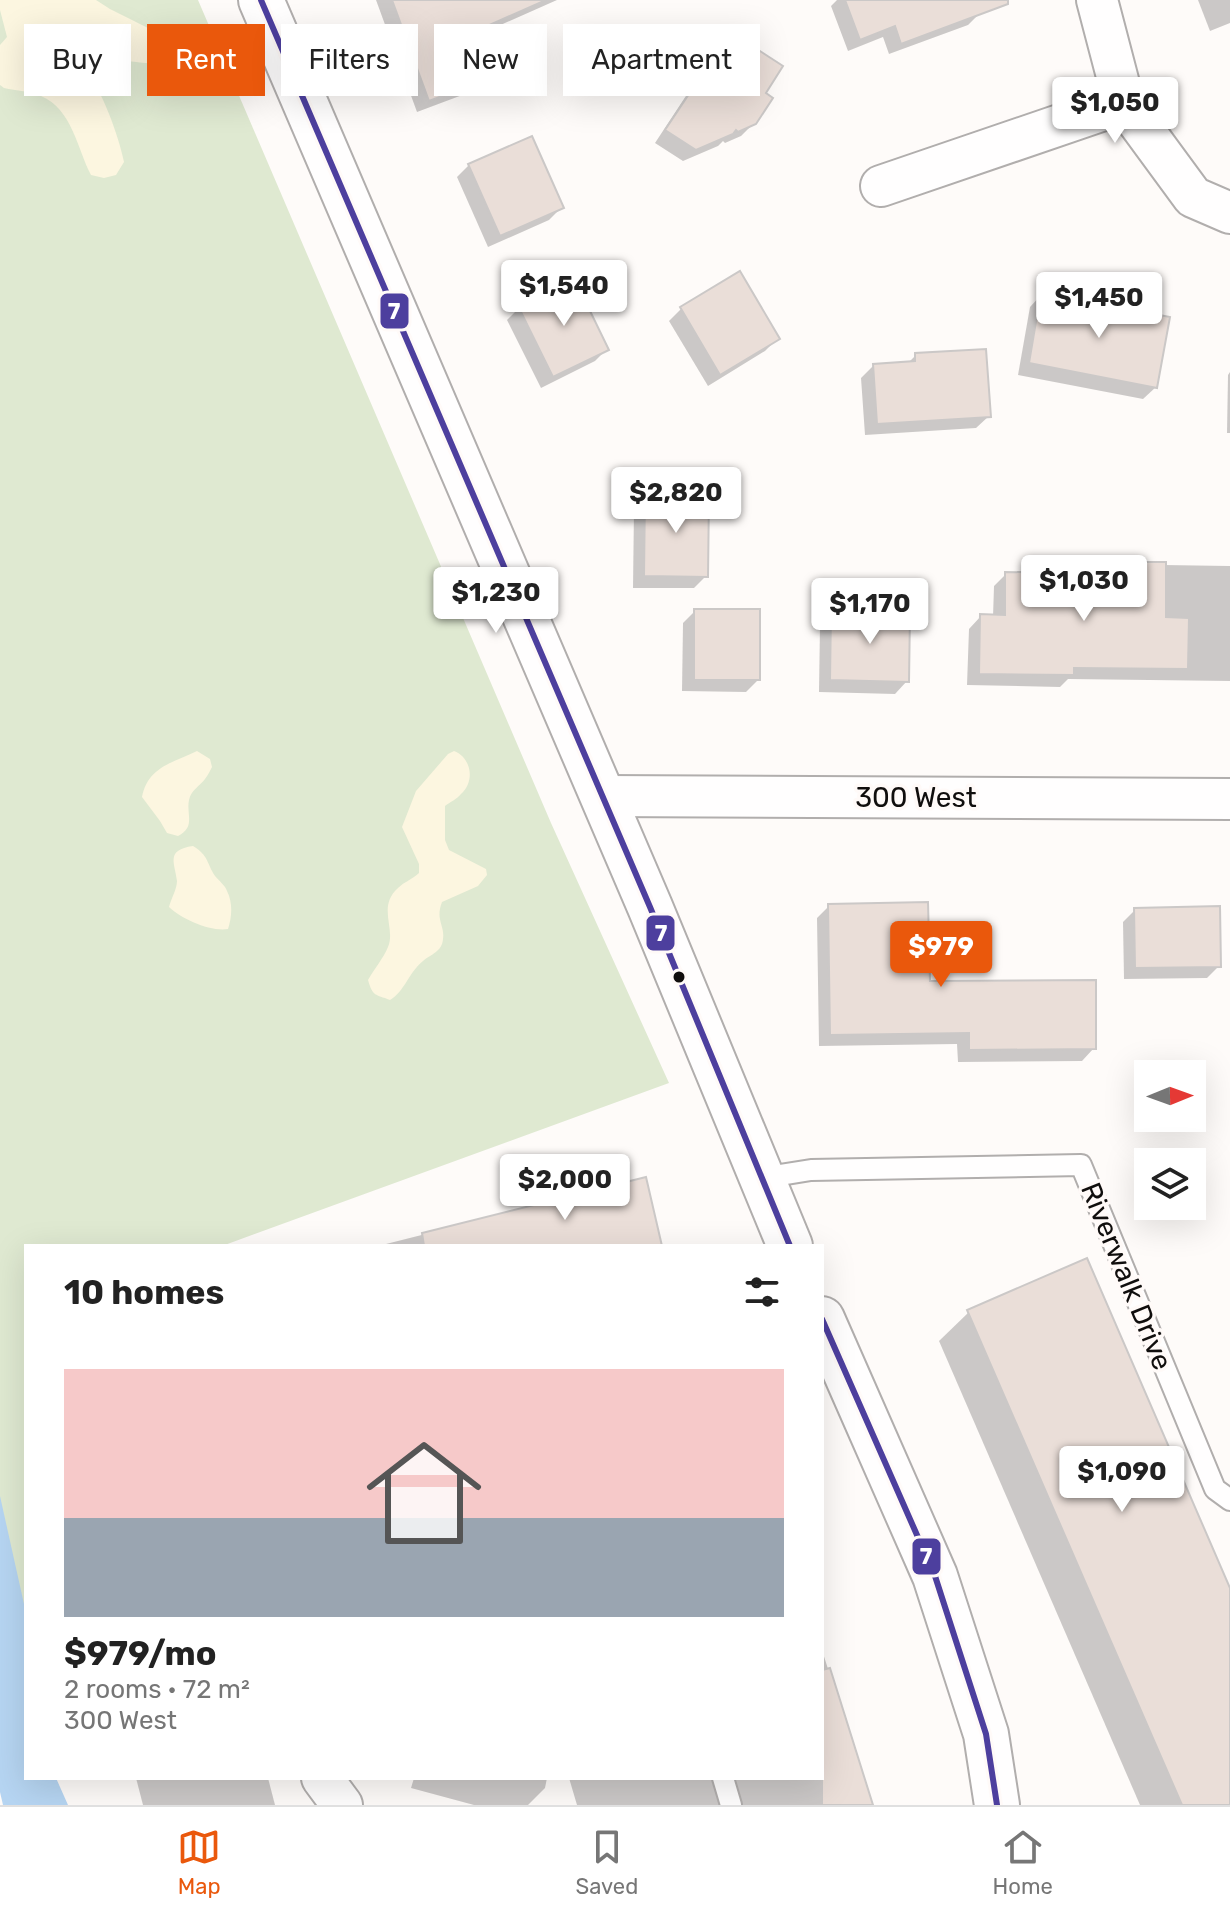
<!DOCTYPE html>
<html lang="en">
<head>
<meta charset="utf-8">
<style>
  :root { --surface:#fff; --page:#f6f6f6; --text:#222; --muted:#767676; --line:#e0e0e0; --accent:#ea580c }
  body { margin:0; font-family:Rubik,sans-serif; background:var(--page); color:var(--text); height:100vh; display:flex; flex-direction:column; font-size:30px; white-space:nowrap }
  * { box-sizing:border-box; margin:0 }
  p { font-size:26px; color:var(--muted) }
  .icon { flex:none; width:44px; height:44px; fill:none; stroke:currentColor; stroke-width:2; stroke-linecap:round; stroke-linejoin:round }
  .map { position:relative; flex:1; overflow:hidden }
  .details { position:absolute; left:24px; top:1244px; width:800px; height:536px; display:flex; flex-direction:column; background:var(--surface); border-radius:0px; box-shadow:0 8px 32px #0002 }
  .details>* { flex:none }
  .hud { position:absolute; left:24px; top:24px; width:800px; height:72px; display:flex; gap:16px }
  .needle { width:52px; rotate:89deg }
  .tools { position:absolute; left:1134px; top:1060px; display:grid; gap:16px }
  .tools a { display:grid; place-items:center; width:72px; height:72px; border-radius:0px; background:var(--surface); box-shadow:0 8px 32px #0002; font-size:40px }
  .price { position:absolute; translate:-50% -68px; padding:0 18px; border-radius:8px; background:#fff; color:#222; font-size:26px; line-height:52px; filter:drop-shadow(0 2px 4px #0008) }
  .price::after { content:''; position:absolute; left:50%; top:48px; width:24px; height:18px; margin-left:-12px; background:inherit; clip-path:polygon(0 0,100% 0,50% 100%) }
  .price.selected { background:var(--accent); color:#fff }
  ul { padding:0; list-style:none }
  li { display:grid; align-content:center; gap:16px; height:424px; padding:0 40px }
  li+li { border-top:2px solid var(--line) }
  li span { display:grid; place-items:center; height:248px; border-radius:0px; color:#555 }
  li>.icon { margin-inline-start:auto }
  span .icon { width:144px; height:144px; fill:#fffc; stroke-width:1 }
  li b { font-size:34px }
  h2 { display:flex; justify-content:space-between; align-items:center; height:96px; padding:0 40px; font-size:34px }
  .chip { padding:0 28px; border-radius:0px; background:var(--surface); box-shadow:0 8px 32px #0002; font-size:28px; line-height:72px }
  .chip.selected { background:var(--accent); color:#fff }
  .tab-bar { display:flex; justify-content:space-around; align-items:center; height:112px; border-top:2px solid var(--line); background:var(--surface); font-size:22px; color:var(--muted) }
  .tab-bar a { display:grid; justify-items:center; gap:4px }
  .tab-bar .selected { color:var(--accent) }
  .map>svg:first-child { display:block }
  .green { fill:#dfe9d1 }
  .sand { fill:#fcf6e0 }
  .water { fill:#b6d5f2 }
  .shadow { fill:#0003 }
  .building { fill:#eaded8; stroke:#cbc8c7; stroke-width:2 }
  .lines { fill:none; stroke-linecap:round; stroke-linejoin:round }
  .lane-casing { stroke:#b1aead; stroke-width:24 }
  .street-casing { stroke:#b1aead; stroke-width:44 }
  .secondary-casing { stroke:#b1aead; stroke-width:48 }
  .lane { stroke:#fffefe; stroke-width:20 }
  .street { stroke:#fffefe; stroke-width:40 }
  .secondary { stroke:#fffefe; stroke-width:44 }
  .bus-1-casing { stroke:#fffaf8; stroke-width:12 }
  .bus-1 { stroke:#4d3f9e; stroke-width:6 }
  .bus-dot { fill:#100e0d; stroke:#fffaf8; stroke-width:3 }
  .labels { text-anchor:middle; stroke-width:7; stroke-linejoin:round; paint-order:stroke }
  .street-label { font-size:28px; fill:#100e0d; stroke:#fffaf8 }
  .line-badge { stroke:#fffaf8; stroke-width:3 }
  .badge-label { font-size:22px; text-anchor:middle; font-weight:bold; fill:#fff }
</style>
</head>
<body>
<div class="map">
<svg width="1230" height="1805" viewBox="0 0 1230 1805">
  <rect width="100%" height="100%" fill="#fefbf9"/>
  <path class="green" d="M 0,0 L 198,0 L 551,823 L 669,1083 L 222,1246 L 26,1246 L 26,1687 L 0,1712 Z"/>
  <g class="sand">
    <path d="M 0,0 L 96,0 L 110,9 L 148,28 L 161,39 L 165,50 L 162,64 C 145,63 127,62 111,57 C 91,50 75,31 54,28 L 45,38 C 57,50 74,58 85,70 C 102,89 119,137 124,162 L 116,175 L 104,178 L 91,175 C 77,148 72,109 41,96 C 31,91 16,91 4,88 L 0,85 L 0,45 L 7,37 L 0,10 Z"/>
    <path d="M 197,751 L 210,759 L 212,767 C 210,771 208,775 205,779 C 200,786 191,790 189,800 C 186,814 196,827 178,836 L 167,833 L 160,821 L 142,797 C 148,767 172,763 197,751 Z"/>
    <path d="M 454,751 C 472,758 475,782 461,794 C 457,799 450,802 445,806 L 445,840 L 449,850 L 486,869 L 487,875 L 478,886 L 442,902 C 435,920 445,925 443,939 C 442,952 431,954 423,961 C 409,972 405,991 390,1000 C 375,994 373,997 368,980 C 374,969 383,959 388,947 C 396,928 377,907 398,888 C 404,882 411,880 419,873 L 419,864 L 402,827 L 416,791 L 448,754 Z"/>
    <path d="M 193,846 C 209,856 206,862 215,876 C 219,881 225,885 227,891 C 233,903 232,917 228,929 C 211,932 181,919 169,907 C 171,899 177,889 177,881 C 175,863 165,850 193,846 Z"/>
  </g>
  <path class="water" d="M 0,1496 L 26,1613 L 26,1778 L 56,1778 L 68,1805 L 3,1805 L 0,1792 Z"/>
  <g class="shadow">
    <path d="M 376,0 L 557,0 L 478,35 L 493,76 L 481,88 L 417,112 Z"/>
    <path d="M 837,0 L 975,0 L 980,13 L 968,25 L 889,54 L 883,37 L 848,51 L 831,6 Z"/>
    <path d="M 1198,0 L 1230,0 L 1230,23 L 1210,31 Z"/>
    <path d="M 716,57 L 763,94 L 754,123 L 741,136 L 725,143 L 723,141 L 718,146 L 683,161 L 655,143 L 703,70 Z"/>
    <path d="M 469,165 L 561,208 L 549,220 L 488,247 L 457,177 Z"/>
    <path d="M 739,274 L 777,339 L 765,351 L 708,386 L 669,321 L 681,309 Z"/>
    <path d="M 1042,294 L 1156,387 L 1143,399 L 1018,375 L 1030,307 Z"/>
    <path d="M 519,308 L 607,349 L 595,361 L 541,388 L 507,320 Z"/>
    <path d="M 916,355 L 989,416 L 976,428 L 865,435 L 861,378 L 873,366 L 907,364 Z"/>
    <path d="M 1230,372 L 1230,433 L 1227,433 L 1228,375 Z"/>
    <path d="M 646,495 L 706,576 L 694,588 L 633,588 L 634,508 Z"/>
    <path d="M 1097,564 L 1230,566 L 1230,681 L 1068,679 L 1060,687 L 967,685 L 969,629 L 981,616 L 993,617 L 994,586 L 1006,574 L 1085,575 Z"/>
    <path d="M 695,611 L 758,680 L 746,692 L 682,691 L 683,623 Z"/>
    <path d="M 832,613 L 907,681 L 895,694 L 819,692 L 820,625 Z"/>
    <path d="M 829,906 L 928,983 L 1094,1048 L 1082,1061 L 958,1062 L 957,1044 L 819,1046 L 817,918 Z"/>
    <path d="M 1135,910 L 1219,966 L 1207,978 L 1124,979 L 1123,922 Z"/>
    <path d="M 644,1179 L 660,1246 L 378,1246 Z"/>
    <path d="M 969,1312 L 1230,1593 L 1230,1805 L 1140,1805 L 939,1341 Z"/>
    <path d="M 822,1650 L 871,1805 L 577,1805 L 569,1778 L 822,1778 Z"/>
    <path d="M 136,1778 L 268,1778 L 275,1805 L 143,1805 Z"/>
    <path d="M 414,1778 L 547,1778 L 545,1788 L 528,1805 L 474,1805 L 411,1788 Z"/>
  </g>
  <g class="building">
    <path d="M 392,0 L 546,0 L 478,30 L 495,76 L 429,101 Z"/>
    <path d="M 845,0 L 1008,0 L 1008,4 L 901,44 L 895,26 L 860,40 Z"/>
    <path d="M 746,42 L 783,66 L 766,93 L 773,98 L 756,124 L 738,132 L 736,130 L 733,134 L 696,150 L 665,130 L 715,55 Z"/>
    <path d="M 532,136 L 564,208 L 500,236 L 468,164 Z"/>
    <path d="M 740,271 L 780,339 L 720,375 L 680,307 Z"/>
    <path d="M 574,278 L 609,350 L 553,377 L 518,306 Z"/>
    <path d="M 1041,292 L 1170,317 L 1157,388 L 1029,363 Z"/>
    <path d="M 986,349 L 991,417 L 877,424 L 873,364 L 915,361 L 915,353 Z"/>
    <path d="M 645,493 L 709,494 L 708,577 L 644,576 Z"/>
    <path d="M 1096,562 L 1166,562 L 1166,617 L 1189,618 L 1188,669 L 1074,668 L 1074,675 L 979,674 L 980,614 L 1005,615 L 1005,572 L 1096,573 Z"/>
    <rect x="694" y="609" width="66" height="71"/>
    <path d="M 831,611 L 910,612 L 909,682 L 830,680 Z"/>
    <path d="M 928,902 L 930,981 L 1096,980 L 1096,1049 L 969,1050 L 969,1033 L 830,1035 L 828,904 Z"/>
    <path d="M 1220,906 L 1221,967 L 1135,968 L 1134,908 Z"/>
    <path d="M 646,1177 L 662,1246 L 424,1246 L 422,1233 Z"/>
    <path d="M 1087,1258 L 1230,1588 L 1230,1805 L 1182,1805 L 967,1310 Z"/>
    <path d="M 830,1668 L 873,1805 L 822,1805 L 822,1670 Z"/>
  </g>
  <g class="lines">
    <g class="lane-casing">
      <g id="lane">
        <path d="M 762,1178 L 811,1170 L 1081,1165 L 1215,1489 L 1230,1500"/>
        <path d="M 723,1778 L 731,1805"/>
      </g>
    </g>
    <g class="street-casing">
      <g id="street">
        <path d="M 1097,0 L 1124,103 L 1193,197 L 1230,213"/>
        <path d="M 881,186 L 1124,103"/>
        <path d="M 602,796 L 1230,799"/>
        <path d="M 322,1778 L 342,1805"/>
      </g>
    </g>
    <g class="secondary-casing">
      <g id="secondary">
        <path d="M 261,0 L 650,907 L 790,1246"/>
        <path d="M 822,1319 L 935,1576 L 986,1734 L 997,1805"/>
      </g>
    </g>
    <use href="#lane" class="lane"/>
    <use href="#street" class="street"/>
    <use href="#secondary" class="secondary"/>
    <g class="bus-1-casing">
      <g id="bus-1">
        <path d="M 261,0 L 650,907 L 790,1246"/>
        <path d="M 822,1319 L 935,1576 L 986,1734 L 997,1805"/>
      </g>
    </g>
    <use href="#bus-1" class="bus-1"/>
  </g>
  <circle class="bus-dot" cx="679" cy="977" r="7"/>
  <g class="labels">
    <g class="street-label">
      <text x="916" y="807">300 West</text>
      <text transform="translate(1127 1276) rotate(68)" y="10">Riverwalk Drive</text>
    </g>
  </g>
  <g class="line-badge">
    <rect x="379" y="292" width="31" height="38" rx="8" fill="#4d3f9e"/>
    <rect x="645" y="914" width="31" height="38" rx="8" fill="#4d3f9e"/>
    <rect x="911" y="1537" width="31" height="39" rx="8" fill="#4d3f9e"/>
  </g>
  <g class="badge-label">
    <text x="394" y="319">7</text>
    <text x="661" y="941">7</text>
    <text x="926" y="1564">7</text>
  </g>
</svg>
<div class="tools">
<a><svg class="needle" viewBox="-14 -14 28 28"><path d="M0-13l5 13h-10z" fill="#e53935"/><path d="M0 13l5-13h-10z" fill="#767676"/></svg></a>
<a><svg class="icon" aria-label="layers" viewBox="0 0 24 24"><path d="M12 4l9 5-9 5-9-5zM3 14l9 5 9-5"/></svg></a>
</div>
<b class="price" style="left:1115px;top:145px">$1,050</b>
<b class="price" style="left:564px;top:328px">$1,540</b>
<b class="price" style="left:1099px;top:340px">$1,450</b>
<b class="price" style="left:676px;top:535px">$2,820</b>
<b class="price" style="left:1084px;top:623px">$1,030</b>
<b class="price" style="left:496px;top:635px">$1,230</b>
<b class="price" style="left:870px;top:646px">$1,170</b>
<b class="price selected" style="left:941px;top:989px">$979</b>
<b class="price" style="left:565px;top:1222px">$2,000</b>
<b class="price" style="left:1122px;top:1514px">$1,090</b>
<div class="hud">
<a class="chip">Buy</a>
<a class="chip selected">Rent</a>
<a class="chip">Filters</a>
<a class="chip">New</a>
<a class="chip">Apartment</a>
</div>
<section class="details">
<h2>10 homes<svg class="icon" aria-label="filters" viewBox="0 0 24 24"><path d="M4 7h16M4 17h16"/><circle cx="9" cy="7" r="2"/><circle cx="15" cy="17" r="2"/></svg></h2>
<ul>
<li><span style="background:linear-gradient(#f6c9c9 60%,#9aa5b1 0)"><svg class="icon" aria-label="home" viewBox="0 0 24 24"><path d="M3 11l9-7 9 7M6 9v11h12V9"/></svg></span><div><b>$979/mo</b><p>2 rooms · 72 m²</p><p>300 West</p></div></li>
</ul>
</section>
</div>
<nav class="tab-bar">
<a class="selected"><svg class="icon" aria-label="map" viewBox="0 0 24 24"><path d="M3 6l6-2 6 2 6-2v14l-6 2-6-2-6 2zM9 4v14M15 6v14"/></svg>Map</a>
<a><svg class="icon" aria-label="saved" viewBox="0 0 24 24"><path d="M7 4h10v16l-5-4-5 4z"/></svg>Saved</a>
<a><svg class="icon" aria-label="home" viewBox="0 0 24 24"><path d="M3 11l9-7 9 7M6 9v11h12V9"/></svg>Home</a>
</nav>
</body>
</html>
